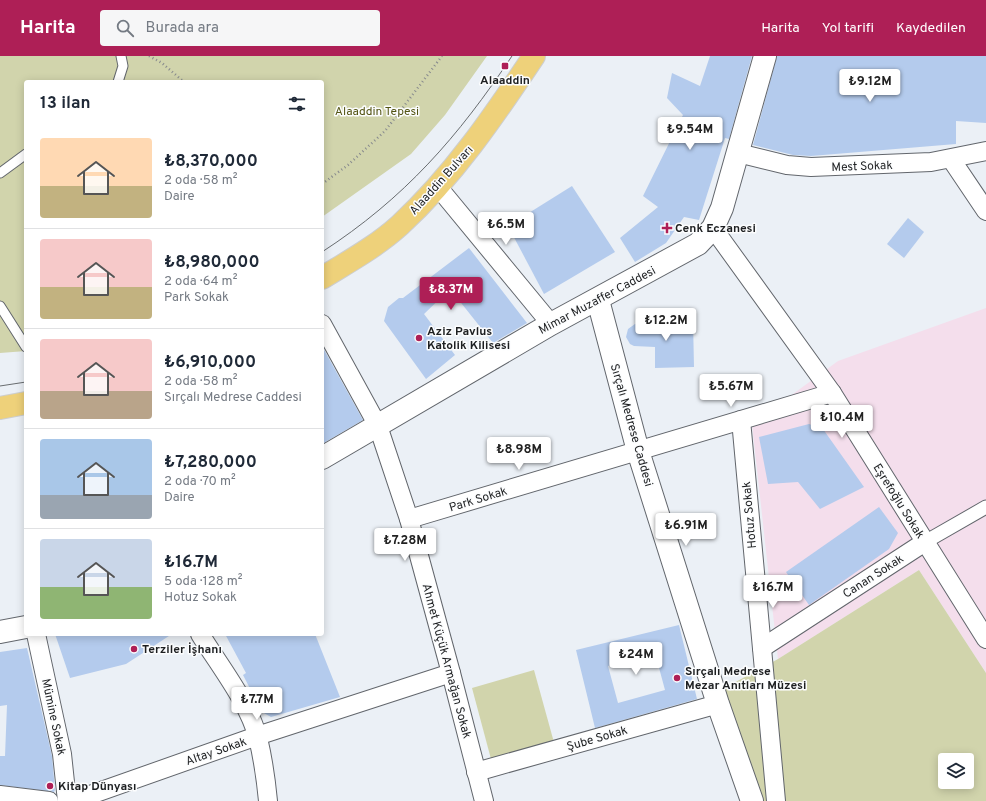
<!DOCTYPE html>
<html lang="tr">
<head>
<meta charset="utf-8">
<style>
  :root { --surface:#fff; --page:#f6f6f7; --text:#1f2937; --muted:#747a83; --line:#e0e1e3; --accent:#ae1f56 }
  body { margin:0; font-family:Overpass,sans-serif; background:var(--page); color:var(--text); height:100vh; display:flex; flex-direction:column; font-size:15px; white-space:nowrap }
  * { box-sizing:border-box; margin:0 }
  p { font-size:13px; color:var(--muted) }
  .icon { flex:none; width:22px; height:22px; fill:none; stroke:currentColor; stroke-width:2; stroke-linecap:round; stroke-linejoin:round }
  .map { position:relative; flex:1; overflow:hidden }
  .details { position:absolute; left:24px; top:24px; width:300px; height:556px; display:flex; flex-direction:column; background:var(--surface); border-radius:4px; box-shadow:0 2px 10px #0003 }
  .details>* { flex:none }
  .controls { position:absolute; left:938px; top:697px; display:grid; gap:8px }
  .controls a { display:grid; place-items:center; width:36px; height:36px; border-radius:4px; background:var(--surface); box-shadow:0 2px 10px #0003; font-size:20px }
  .price { position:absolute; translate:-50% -34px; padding:0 9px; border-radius:4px; background:#fff; color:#222; font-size:13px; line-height:26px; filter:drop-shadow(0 1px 2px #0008) }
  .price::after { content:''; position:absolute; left:50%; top:24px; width:12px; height:9px; margin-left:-6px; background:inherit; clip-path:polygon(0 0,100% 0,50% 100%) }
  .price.active { background:var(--accent); color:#fff }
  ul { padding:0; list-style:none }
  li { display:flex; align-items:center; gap:12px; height:100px; padding:0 16px }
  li+li { border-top:1px solid var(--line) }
  li span { display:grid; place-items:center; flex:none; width:112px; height:80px; border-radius:4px; color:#555 }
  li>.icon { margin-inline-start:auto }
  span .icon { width:48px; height:48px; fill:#fffc; stroke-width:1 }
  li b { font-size:17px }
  h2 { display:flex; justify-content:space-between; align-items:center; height:48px; padding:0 16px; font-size:17px }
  header { display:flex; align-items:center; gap:24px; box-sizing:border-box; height:56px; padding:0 20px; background:var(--accent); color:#fff }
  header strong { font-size:19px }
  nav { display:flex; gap:22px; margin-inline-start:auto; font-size:14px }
  .search { width:280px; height:36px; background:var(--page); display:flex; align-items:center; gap:10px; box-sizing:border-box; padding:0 14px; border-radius:4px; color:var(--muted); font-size:15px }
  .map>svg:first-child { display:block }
  .commercial { fill:#f4deec }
  .green { fill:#d1d4ac; fill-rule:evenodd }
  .building { fill:#b4cbed; fill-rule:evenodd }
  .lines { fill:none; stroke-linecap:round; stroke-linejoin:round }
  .service-casing { stroke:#62666c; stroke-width:11 }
  .pedestrian-casing { stroke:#62666c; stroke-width:15 }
  .minor-casing { stroke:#62666c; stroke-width:20 }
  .tertiary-casing { stroke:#62666c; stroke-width:24 }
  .primary-casing { stroke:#cdcece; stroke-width:24 }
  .path { stroke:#86898d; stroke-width:2.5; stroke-dasharray:1 3; stroke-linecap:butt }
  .service { stroke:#fff; stroke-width:9 }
  .pedestrian { stroke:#fff; stroke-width:13 }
  .minor { stroke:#fff; stroke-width:18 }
  .tertiary { stroke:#fff; stroke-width:22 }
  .primary { stroke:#eed17a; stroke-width:22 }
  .tram { stroke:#696d70; stroke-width:1 }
  .poi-dot { fill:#ae1f56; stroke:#fcfdfe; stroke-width:1.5 }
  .labels { text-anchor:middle; stroke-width:3; stroke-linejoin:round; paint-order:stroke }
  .poi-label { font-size:12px; font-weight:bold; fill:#1d1f21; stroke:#fcfdfe; text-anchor:start }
  .park-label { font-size:12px; fill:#535413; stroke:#fcfdfe }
  .street-label { font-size:12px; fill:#1d1f21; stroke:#fcfdfe }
</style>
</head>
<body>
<header>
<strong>Harita</strong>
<div class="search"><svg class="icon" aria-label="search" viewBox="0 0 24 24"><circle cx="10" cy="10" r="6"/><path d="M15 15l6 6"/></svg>Burada ara</div>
<nav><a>Harita</a><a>Yol tarifi</a><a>Kaydedilen</a></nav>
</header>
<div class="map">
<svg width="986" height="745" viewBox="0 0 986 745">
  <rect width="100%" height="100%" fill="#ebf0f6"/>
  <path class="commercial" d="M 986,252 L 986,617 L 919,514 L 778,603 L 752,368 L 838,305 Z"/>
  <g class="green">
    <path d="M 0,0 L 487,0 L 445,59 L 411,98 L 322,161 L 322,26 L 26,26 L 26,295 L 0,297 Z"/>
    <path d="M 919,514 L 986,617 L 986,745 L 742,745 L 710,640 L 778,603 ZM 945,704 L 967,704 L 967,726 L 945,726 Z"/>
    <path d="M 534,614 L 558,701 L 495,718 L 472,632 Z"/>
  </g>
  <g class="building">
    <path d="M 710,0 L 752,0 L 729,83 L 725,82 L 699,164 L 684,161 L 666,187 L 635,206 L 620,182 L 658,151 L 643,140 L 683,59 L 667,42 L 672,17 L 700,30 Z"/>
    <path d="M 777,0 L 986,0 L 986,67 L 956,65 L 956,88 L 811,100 L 793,99 L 753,89 Z"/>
    <path d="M 572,130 L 615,196 L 544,238 L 508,170 Z"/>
    <path d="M 908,162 L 924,176 L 904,202 L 887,188 Z"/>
    <path d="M 469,192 L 527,267 L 493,287 L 450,233 L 424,258 L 455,299 L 426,323 L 384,265 L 388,251 L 399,242 L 403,242 Z"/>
    <path d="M 693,265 L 694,311 L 655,312 L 655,291 L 634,290 L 630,288 L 626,281 L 628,273 L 635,268 L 657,266 Z"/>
    <path d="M 322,290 L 363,364 L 322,388 Z"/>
    <path d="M 809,368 L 823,373 L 864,431 L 820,453 L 798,426 L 768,428 L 759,381 Z"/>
    <path d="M 879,451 L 898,477 L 889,493 L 809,549 L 786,516 Z"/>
    <path d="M 679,569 L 697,643 L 595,672 L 576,594 ZM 655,597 L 665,634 L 618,647 L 608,610 Z"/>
    <path d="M 55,578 L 172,578 L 126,608 L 70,622 Z"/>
    <path d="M 225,578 L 315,578 L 340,641 L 271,661 L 262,656 L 243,619 L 246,617 Z"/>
    <path d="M 27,592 L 52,700 L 55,734 L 54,736 L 0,729 L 0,700 L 5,700 L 7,649 L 0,650 L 0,596 Z"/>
  </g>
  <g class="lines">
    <g class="service-casing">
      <g id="service">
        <path d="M 118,26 L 123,10 L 121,0"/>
        <path d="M 0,117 L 26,98"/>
        <path d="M 0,250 L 26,291"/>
      </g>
    </g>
    <g class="pedestrian-casing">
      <path id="pedestrian" d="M 925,486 L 986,451"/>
    </g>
    <g class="minor-casing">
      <g id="minor">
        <path d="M 738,97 L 787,109 L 811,111 L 931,106 L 986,95"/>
        <path d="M 951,103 L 986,155"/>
        <path d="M 438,131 L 551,268"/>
        <path d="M 713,172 L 832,337 L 986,583"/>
        <path d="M 322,268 L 378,370 L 409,463 L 451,617 L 484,745"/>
        <path d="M 741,364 L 776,745"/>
        <path d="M 409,463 L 832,337"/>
        <path d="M 36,578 L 62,698 L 67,745"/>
        <path d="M 200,578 C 220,611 248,645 258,682 C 263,703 266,724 268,745"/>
        <path d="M 762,592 L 925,486"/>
        <path d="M 476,716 L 718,648"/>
        <path d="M 0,739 L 49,745"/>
        <path d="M 73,745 L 257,680 L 451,617"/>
      </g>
    </g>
    <g class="tertiary-casing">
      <g id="tertiary">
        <path d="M 598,244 L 638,395 L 718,648 L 752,745"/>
        <path d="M 322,402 L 551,268 L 698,188 L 713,172 L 722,152 L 765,0"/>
        <path d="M 0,576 L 26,571"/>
      </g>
    </g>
    <g class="primary-casing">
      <g id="primary">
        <path d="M 322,222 C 348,206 377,190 400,169 C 453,120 494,60 534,0"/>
        <path d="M 0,352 L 26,347"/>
      </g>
    </g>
    <g class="path">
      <path d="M 149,0 L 162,7 L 184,26"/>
      <path d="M 322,128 L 348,109 L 385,75 L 442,0"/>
    </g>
    <use href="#service" class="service"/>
    <use href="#pedestrian" class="pedestrian"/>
    <use href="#minor" class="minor"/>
    <use href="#tertiary" class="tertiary"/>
    <use href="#primary" class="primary"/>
    <g class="tram">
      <path d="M 322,196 C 405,142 458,81 512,0"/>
      <path d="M 0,330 L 26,326"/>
    </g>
  </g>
  <g class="poi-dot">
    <rect x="501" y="6" width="8" height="8" rx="2"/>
    <path d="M665 166h4v4h4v4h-4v4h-4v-4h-4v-4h4z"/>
    <circle cx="419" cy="282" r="4"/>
    <circle cx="134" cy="593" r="4"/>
    <circle cx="677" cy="622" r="4"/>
    <circle cx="50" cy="730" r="4"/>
  </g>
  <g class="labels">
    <g class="poi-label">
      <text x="505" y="28" text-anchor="middle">Alaaddin</text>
      <text x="675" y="176">Cenk Eczanesi</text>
      <text x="427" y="279">Aziz Pavlus<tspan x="427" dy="14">Katolik Kilisesi</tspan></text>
      <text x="142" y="597">Terziler İşhanı</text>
      <text x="685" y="619">Sırçalı Medrese<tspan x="685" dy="14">Mezar Anıtları Müzesi</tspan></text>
      <text x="58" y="734">Kitap Dünyası</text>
    </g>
    <g class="park-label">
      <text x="377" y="59">Alaaddin Tepesi</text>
    </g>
    <g class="street-label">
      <text transform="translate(862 110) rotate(-2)" y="4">Mest Sokak</text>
      <text transform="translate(441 124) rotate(-48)" y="4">Alaaddin Bulvarı</text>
      <text transform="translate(597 244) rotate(-28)" y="4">Mimar Muzaffer Caddesi</text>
      <text transform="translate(632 369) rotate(74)" y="4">Sırçalı Medrese Caddesi</text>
      <text transform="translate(478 443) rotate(-17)" y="4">Park Sokak</text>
      <text transform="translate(899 445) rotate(58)" y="4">Eşrefoğlu Sokak</text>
      <text transform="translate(749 459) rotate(-95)" y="4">Hotuz Sokak</text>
      <text transform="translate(873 520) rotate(-33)" y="4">Canan Sokak</text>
      <text transform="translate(447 605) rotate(75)" y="4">Ahmet Küçük Armağan Sokak</text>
      <text transform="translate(54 661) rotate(78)" y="4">Mümine Sokak</text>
      <text transform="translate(597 682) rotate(-16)" y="4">Şube Sokak</text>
      <text transform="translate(216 695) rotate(-19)" y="4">Altay Sokak</text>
    </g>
  </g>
</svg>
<div class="controls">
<a><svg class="icon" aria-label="layers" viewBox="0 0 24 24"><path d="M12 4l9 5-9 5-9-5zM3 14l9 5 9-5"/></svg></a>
</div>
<b class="price" style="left:870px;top:47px">₺9.12M</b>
<b class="price" style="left:690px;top:95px">₺9.54M</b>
<b class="price" style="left:506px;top:190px">₺6.5M</b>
<b class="price active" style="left:451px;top:255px">₺8.37M</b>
<b class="price" style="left:666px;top:286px">₺12.2M</b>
<b class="price" style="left:731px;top:352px">₺5.67M</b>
<b class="price" style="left:842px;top:383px">₺10.4M</b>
<b class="price" style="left:519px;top:415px">₺8.98M</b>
<b class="price" style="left:686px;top:491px">₺6.91M</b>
<b class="price" style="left:405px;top:506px">₺7.28M</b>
<b class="price" style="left:773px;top:553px">₺16.7M</b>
<b class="price" style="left:636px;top:620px">₺24M</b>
<b class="price" style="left:257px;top:665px">₺7.7M</b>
<section class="details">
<h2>13 ilan<svg class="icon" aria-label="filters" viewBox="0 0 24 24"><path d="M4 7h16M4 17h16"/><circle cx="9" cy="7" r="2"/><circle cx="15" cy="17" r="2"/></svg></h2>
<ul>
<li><span style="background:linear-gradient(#ffd9b3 60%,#c2b280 0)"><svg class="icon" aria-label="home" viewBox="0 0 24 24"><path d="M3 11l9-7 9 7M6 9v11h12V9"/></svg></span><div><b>₺8,370,000</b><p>2 oda · 58 m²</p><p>Daire</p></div></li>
<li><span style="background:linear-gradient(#f6c9c9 60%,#c2b280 0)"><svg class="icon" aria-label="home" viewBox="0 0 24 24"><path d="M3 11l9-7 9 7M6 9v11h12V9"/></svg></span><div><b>₺8,980,000</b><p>2 oda · 64 m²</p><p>Park Sokak</p></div></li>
<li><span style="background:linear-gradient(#f6c9c9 65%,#b9a48a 0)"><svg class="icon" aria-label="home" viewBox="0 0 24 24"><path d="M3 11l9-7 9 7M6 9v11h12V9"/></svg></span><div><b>₺6,910,000</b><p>2 oda · 58 m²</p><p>Sırçalı Medrese Caddesi</p></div></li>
<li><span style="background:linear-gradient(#a9c7e8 70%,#9aa5b1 0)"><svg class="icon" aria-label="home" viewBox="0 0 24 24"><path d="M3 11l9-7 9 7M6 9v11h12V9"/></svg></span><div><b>₺7,280,000</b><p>2 oda · 70 m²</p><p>Daire</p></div></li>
<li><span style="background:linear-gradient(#c9d6e8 60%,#8fb573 0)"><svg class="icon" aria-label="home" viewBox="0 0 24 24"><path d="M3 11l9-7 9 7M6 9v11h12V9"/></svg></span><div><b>₺16.7M</b><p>5 oda · 128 m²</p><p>Hotuz Sokak</p></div></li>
</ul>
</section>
</div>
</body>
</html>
